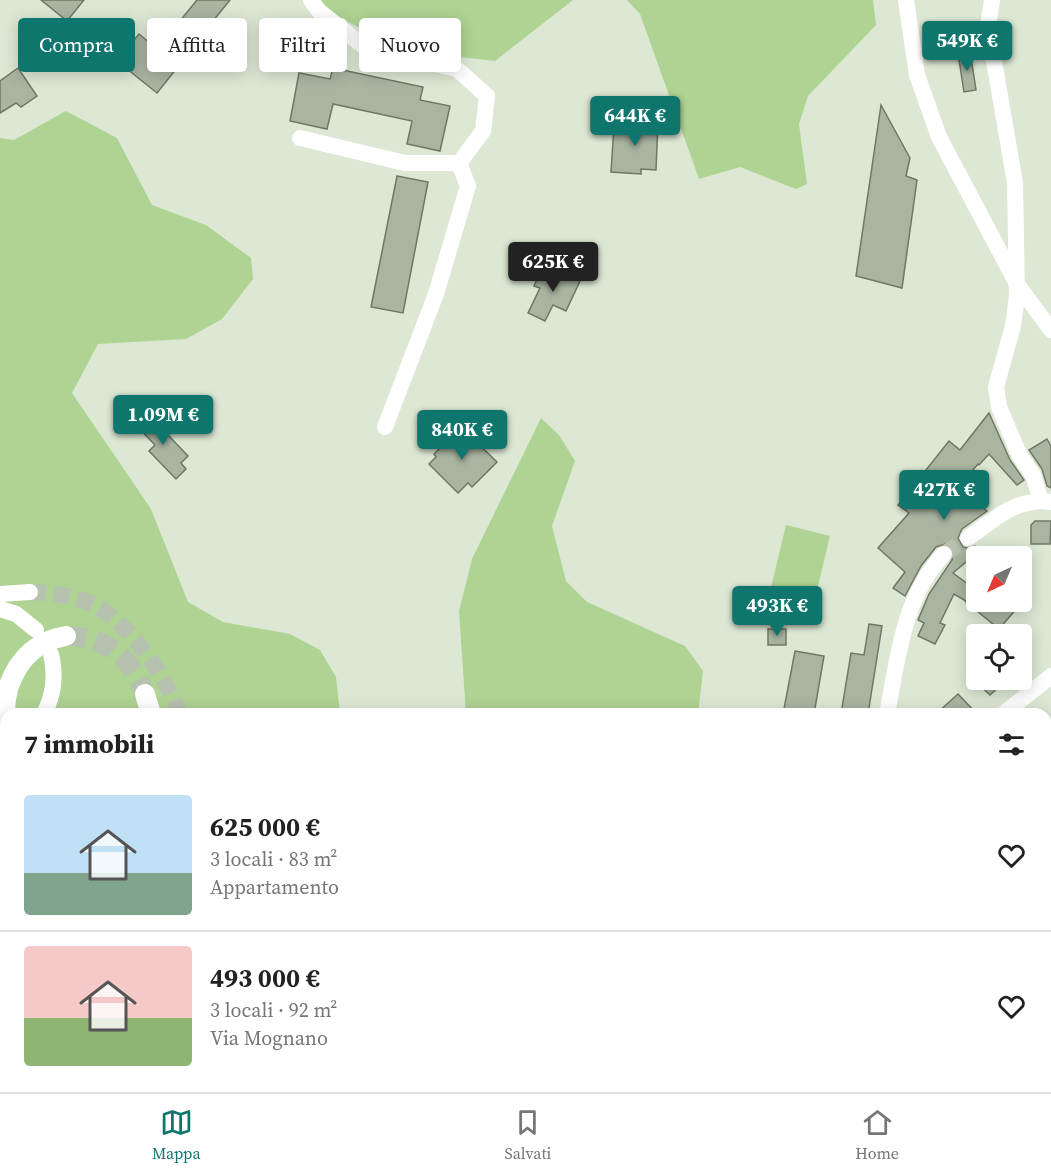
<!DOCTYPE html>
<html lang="it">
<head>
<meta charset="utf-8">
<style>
  :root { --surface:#fff; --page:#f6f6f6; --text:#222; --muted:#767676; --line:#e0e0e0; --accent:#0f766e }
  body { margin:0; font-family:"Source Serif 4",serif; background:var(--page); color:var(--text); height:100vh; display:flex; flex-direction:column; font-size:22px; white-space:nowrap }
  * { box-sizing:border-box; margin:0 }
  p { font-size:20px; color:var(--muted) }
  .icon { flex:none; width:33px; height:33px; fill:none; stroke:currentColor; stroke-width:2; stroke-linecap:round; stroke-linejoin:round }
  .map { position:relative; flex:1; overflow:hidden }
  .sheet { position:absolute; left:0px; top:708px; width:1052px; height:384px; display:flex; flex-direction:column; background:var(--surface); border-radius:18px 18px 0 0; box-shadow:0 3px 15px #0003 }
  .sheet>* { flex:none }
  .hud { position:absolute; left:18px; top:18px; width:600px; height:54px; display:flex; gap:12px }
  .needle { width:39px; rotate:224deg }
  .fabs { position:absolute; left:966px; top:546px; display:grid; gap:12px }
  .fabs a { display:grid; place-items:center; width:66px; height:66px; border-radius:6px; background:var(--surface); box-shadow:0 3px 15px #0003; font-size:30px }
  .price { position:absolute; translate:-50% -51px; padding:0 14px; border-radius:6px; background:var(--accent); color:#fff; font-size:20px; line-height:39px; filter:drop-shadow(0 2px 3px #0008) }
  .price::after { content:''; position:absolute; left:50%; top:36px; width:18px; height:14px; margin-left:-9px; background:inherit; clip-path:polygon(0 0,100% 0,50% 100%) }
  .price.on { background:#222; color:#fff }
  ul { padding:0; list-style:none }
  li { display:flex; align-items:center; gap:18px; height:150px; padding:0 24px }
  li+li { border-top:2px solid var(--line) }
  li span { display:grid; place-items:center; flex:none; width:168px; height:120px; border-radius:6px; color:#555 }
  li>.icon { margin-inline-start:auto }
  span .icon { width:72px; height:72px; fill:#fffc; stroke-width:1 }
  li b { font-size:26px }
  h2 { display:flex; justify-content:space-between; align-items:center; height:72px; padding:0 24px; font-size:26px }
  .tag { padding:0 21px; border-radius:6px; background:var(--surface); box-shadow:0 3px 15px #0003; font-size:21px; line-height:54px }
  .tag.on { background:var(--accent); color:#fff }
  .dock { display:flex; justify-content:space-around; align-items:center; height:84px; border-top:2px solid var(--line); background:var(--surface); font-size:16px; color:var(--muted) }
  .dock a { display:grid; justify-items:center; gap:3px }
  .dock .on { color:var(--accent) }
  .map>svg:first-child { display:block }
  .built { fill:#ccdac1 }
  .green { fill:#afd393 }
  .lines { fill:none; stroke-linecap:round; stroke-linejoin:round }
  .river { stroke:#95c072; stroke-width:27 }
  .building { fill:#a9b4a1; stroke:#6d7866; stroke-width:1.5 }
  .minor-tunnel { stroke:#b6c1af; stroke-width:16; stroke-dasharray:16 8; stroke-linecap:butt }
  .major-tunnel { stroke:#b6c1af; stroke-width:20; stroke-dasharray:20 10; stroke-linecap:butt }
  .minor { stroke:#fff; stroke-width:16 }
  .major { stroke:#fff; stroke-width:20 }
</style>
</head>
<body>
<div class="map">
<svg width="1051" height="1092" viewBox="0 0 1051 1092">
  <rect width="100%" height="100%" fill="#dce8d4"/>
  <g class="built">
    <path d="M 6,926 L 6,1011 L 0,1001 L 0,932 Z"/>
    <path d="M 52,1086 L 203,1086 L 206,1092 L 56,1092 Z"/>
  </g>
  <g class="green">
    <path d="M 319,0 L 573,0 L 495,61 L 409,51 L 327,12 Z"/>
    <path d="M 627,0 L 873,0 L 876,25 L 808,96 L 799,124 L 807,184 L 796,189 L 740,167 L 699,179 L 640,14 Z"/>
    <path d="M 66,111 L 117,138 L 152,205 L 206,225 L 251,258 L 253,279 L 222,319 L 186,339 L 98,344 L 72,393 L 151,509 L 188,602 L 223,622 L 290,634 L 320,650 L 336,677 L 340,714 L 6,714 L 6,792 L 0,785 L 0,138 L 14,140 Z"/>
    <path d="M 541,418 L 559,435 L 575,461 L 552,526 L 566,581 L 587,602 L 685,646 L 703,671 L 698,714 L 466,714 L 459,611 L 472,559 Z"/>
    <path d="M 786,525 L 830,536 L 812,611 L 768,600 Z"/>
    <path d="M 203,1086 L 736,1086 L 737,1092 L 206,1092 Z"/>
    <path d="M 815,1086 L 934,1086 L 937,1092 L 815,1092 Z"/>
  </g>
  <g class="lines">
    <g class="river">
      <path d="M 0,1048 L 6,1055"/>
      <path d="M 33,1086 L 38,1092"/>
    </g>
  </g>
  <g class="building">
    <path d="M 41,0 L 84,0 L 67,21 Z"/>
    <path d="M 197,0 L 230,0 L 213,21 L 219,26 L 184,71 L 177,68 L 157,93 L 117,61 L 139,34 L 157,49 Z"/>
    <path d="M 970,51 L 976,90 L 964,92 L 958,53 Z"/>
    <path d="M 18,68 L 37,96 L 21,107 L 16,103 L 0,113 L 0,81 Z"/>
    <path d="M 333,68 L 423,87 L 420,100 L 450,106 L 440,151 L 407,144 L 412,121 L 333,104 L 327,129 L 290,121 L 299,73 L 330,79 Z"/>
    <path d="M 881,105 L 910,158 L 906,176 L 917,180 L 902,288 L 856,276 Z"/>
    <path d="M 620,120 L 658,122 L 656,170 L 641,169 L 641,174 L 611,172 L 614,126 L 619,126 Z"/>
    <path d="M 397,176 L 428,182 L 403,313 L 371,307 Z"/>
    <path d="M 550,267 L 580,281 L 566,311 L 553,305 L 545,321 L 528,313 L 540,288 L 534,286 L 540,272 L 546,274 Z"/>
    <path d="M 147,413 L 188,456 L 181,463 L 186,469 L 176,479 L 149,451 L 155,445 L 135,424 Z"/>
    <path d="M 989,413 L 1010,460 L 1024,480 L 1017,485 L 989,454 L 979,465 L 978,464 L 961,484 L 965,487 L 962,490 L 987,511 L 962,529 L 958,538 L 963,547 L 968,548 L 975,546 L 979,551 L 953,573 L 976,590 L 966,601 L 954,594 L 940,623 L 945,625 L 935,644 L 918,636 L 924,623 L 918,620 L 929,594 L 952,560 L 954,550 L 945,544 L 936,547 L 921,566 L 905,596 L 893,588 L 905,572 L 878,548 L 909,513 L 898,505 L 949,441 L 960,450 Z"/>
    <path d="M 461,427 L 497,462 L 472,487 L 468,483 L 458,493 L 429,464 L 436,457 L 434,454 Z"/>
    <path d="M 1047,439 L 1051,446 L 1051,488 L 1047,486 L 1042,469 L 1029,450 Z"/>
    <path d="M 1035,521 L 1051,521 L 1050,544 L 1031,544 L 1031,525 Z"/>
    <path d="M 966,602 L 1011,602 L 1018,607 L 999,629 Z"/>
    <path d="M 869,624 L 882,626 L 868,714 L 841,714 L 851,653 L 864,655 Z"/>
    <rect x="768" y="629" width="18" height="16"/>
    <path d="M 795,651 L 824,656 L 814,714 L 783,714 Z"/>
    <path d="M 974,680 L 1006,680 L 990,695 Z"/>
    <path d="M 958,694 L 977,714 L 936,714 Z"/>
  </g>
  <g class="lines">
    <g class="minor-tunnel">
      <path d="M 944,554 L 968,538"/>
      <path d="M 30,592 C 53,593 80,596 101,609 C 134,630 166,678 180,714"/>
    </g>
    <path class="major-tunnel" d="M 66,636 C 107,637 130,656 145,694"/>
    <g class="minor">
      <path d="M 906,0 L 917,75 L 939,137 L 1017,284 L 1051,330"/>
      <path d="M 992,0 L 988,26 L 1015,183 L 1017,296 L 1013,326 L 996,387 L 999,407 L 1020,456 L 1033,475 L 1041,501 L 1051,502"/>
      <path d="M 300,138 L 405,163 L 459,163 L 483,131 L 487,96 L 457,69 L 366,48 L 319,11 L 311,0"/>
      <path d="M 385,427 L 436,294 L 468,186 L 459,163"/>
      <path d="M 968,538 C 994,520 1009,503 1041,501"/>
      <path d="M 0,594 L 30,592"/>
      <path d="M 0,609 L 16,614 L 36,630"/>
      <path d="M 44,714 C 54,694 56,676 51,654"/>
      <path d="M 887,714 C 898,658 903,597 944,554"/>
      <path d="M 1003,714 L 1051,676"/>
      <path d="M 0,790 L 6,795"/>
      <path d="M 216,1086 L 220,1092"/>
      <path d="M 259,1086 L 260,1092"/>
      <path d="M 940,1086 L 943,1092"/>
      <path d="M 968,1086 L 969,1092"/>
    </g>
    <g class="major">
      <path d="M 145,694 L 151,714"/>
      <path d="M 6,726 C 0,683 23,643 66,636"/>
      <path d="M 0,751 L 6,757"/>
      <path d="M 301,1086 L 306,1092"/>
    </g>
  </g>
</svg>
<div class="fabs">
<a><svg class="needle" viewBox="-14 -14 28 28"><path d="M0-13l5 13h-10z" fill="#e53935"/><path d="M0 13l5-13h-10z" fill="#767676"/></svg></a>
<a><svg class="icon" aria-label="locate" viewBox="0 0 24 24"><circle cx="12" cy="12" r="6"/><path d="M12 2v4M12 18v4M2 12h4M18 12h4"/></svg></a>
</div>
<b class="price" style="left:967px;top:72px">549K €</b>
<b class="price" style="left:635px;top:147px">644K €</b>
<b class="price on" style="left:553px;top:293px">625K €</b>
<b class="price" style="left:163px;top:446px">1.09M €</b>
<b class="price" style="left:462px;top:461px">840K €</b>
<b class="price" style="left:944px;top:521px">427K €</b>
<b class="price" style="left:777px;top:637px">493K €</b>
<div class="hud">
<a class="tag on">Compra</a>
<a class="tag">Affitta</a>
<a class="tag">Filtri</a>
<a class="tag">Nuovo</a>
</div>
<section class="sheet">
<h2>7 immobili<svg class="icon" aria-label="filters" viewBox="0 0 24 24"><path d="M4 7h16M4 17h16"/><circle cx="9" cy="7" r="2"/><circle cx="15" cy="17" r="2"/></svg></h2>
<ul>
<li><span style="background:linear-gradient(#bfe0f5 65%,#7fa58c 0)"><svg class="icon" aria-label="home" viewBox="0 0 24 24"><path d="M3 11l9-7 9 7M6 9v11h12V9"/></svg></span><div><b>625 000 €</b><p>3 locali · 83 m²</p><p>Appartamento</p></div><svg class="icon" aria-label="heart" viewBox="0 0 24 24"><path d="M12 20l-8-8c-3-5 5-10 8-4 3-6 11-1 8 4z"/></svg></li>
<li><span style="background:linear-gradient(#f6c9c9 60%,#8fb573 0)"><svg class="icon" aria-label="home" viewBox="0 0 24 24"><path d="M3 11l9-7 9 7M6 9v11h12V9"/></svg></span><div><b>493 000 €</b><p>3 locali · 92 m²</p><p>Via Mognano</p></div><svg class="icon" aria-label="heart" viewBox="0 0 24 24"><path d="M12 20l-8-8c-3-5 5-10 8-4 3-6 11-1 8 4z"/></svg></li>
</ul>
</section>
</div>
<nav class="dock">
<a class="on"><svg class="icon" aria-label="map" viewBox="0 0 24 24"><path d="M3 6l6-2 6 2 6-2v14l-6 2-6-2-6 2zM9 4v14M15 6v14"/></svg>Mappa</a>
<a><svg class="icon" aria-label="saved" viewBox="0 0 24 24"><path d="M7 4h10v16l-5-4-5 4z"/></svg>Salvati</a>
<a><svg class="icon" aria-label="home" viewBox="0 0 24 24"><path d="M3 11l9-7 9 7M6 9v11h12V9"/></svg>Home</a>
</nav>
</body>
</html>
